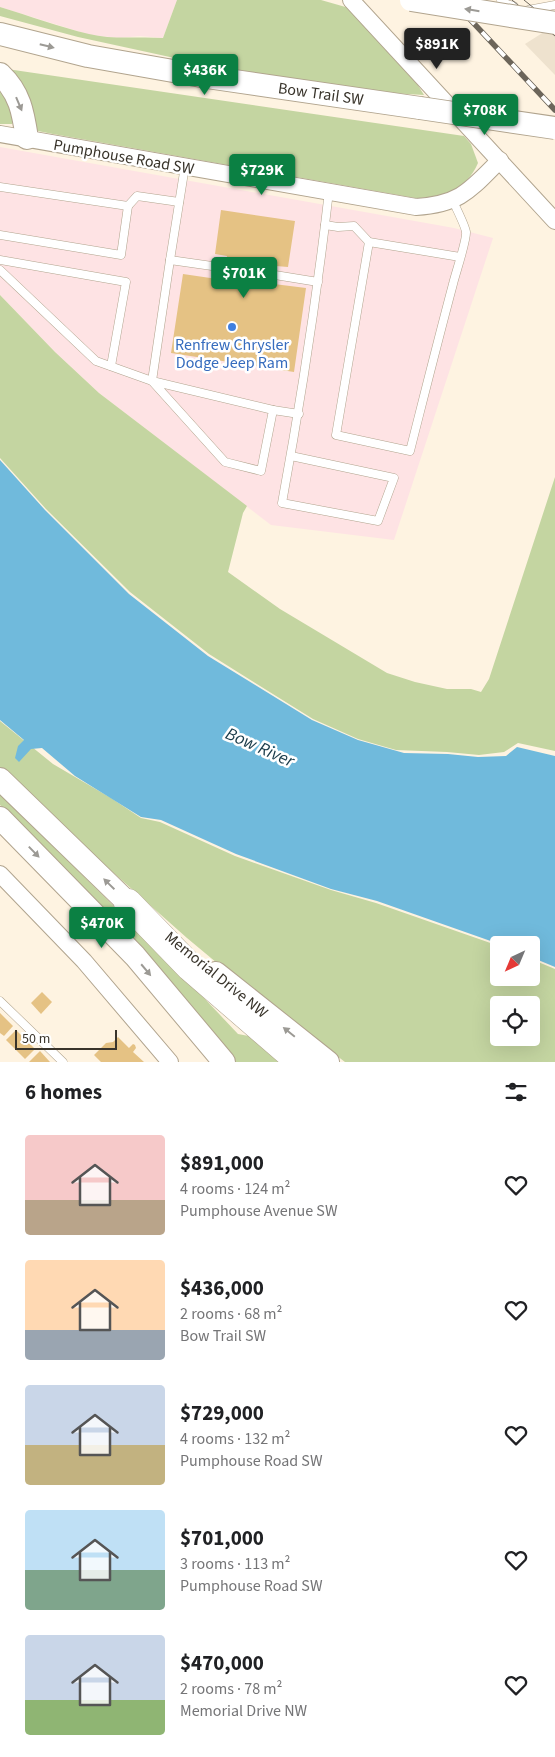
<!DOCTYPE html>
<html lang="en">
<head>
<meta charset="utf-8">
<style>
  :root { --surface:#fff; --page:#f6f6f6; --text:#202124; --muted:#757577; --accent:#0b8043 }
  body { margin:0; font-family:"Source Sans 3",sans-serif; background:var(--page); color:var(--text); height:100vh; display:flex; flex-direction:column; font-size:19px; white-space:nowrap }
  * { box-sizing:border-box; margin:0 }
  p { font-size:16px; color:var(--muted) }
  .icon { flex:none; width:28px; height:28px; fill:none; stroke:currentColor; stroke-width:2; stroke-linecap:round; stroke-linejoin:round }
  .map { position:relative; height:1062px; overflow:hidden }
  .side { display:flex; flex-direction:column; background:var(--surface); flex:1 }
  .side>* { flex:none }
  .needle { width:32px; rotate:224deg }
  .tools { position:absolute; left:490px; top:936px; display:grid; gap:10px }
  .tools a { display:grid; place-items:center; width:50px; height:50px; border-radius:5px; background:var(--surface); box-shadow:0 5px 20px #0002; font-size:25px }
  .scale { position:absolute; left:15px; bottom:12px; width:102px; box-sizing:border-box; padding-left:5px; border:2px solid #39342b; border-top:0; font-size:14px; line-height:18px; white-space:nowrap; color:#39342b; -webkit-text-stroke:4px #fff; paint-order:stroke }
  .price { position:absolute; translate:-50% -42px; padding:0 11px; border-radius:5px; background:var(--accent); color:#fff; font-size:16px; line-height:32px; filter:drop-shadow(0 1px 2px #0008) }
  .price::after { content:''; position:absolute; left:50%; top:30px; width:15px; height:11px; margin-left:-8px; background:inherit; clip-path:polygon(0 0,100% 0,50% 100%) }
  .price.selected { background:#222; color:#fff }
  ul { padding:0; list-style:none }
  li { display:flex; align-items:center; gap:15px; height:125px; padding:0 25px }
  li span { display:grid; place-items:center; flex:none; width:140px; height:100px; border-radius:5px; color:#555 }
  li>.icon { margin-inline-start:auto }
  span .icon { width:60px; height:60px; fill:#fffc; stroke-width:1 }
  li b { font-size:21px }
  h2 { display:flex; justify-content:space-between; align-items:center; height:60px; padding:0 25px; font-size:21px }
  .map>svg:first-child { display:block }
  .commercial { fill:#fee3e4 }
  .industrial { fill:#eee2ce }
  .green { fill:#c4d5a1; fill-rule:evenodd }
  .water { fill:#70badc }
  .building { fill:#e5c284 }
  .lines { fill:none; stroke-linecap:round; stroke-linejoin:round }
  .service-casing { stroke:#b1a48e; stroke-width:9 }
  .minor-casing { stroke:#b1a48e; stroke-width:18 }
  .secondary-casing { stroke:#b1a48e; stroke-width:24 }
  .motorway-casing { stroke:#b1a48e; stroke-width:29 }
  .service { stroke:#fff; stroke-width:8 }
  .minor { stroke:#fff; stroke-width:16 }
  .secondary { stroke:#fff; stroke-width:22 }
  .motorway { stroke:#fff; stroke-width:28 }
  .tram { stroke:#6c655a; stroke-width:1 }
  .rail-casing { stroke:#6c655a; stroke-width:5.5 }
  .rail { stroke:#fff; stroke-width:4; stroke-dasharray:11; stroke-linecap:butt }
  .secondary-bridge-casing { stroke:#b1a48e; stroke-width:24; stroke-linecap:butt }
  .secondary-bridge { stroke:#fff; stroke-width:22 }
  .oneway { fill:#9c9a95 }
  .shop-dot { fill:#3f7fe0; stroke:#fff; stroke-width:2 }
  .labels { text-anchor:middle; stroke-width:5; stroke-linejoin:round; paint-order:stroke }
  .street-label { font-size:16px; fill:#39342b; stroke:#fff }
  .shop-label { font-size:16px; fill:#366cbe; stroke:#fff }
  .water-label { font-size:18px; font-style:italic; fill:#193b4a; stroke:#fff }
</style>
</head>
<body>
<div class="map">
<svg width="555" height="1062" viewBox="0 0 555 1062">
  <rect width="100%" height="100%" fill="#fef3e1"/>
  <g class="commercial">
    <path d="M 0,0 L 177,0 L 163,38 L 140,36 L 119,38 L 90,35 L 0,7 Z"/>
    <path d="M 0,147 L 454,228 L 493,238 L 394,540 L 271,525 L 99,393 L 55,352 L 0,295 Z"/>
  </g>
  <path class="industrial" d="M 555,25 L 555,75 L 525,44 Z"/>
  <g class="green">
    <path d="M 177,0 L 321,0 L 349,8 L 413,77 L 424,95 L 373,92 L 202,64 L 78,37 L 0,16 L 0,7 C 30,16 59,27 89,34 C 113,40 139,36 163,38 Z"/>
    <path d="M 7,69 L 464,136 L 471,144 L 478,163 C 467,189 442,198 415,198 L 53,134 L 38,131 L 35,128 Z"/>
    <path d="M 0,88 L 6,95 L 14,121 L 12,124 L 0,124 Z"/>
    <path d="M 0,295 L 55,352 L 99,393 L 247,506 L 243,513 L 228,572 L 280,609 L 387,673 L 415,682 L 447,689 L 471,689 L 481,692 L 489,679 L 555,477 L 555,751 L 518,743 L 504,752 L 479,755 L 447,752 L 396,750 L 358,739 L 313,719 L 209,654 L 130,592 L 46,509 L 0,458 Z"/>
    <path d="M 0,721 L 53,764 L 111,798 L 141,818 L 160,822 L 235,856 L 331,890 L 376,903 L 499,946 L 499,978 L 531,978 L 531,959 L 555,969 L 555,1062 L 345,1062 L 241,983 L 187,938 L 63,828 L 0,768 ZM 499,1005 L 531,1005 L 531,1038 L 499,1038 Z"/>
    <path d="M 0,792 L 17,810 L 171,963 L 238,1034 L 254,1037 L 289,1062 L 231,1062 L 49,855 L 0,805 Z"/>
  </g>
  <path class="water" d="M 0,460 L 45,510 L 129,594 L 208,656 L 312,720 L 358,740 L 404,753 L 448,754 L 478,757 L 506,756 L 517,747 L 555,756 L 555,967 L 531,957 L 531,945 L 502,945 L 377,901 L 331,889 L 236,854 L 161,820 L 141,817 L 75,776 L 42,748 L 31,749 L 19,762 L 15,758 L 18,746 L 24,740 L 0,720 Z"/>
  <g class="building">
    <path d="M 221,210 L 295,221 L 288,267 L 276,266 L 274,284 L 306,288 L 294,372 L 171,353 L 183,274 L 224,280 L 227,256 L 215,254 Z"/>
    <path d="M 42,992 L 52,1002 L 41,1014 L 31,1003 Z"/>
    <path d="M 0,1013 L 13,1026 L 4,1036 L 0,1033 Z"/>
    <path d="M 16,1030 L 35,1049 L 25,1059 L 6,1040 Z"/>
    <path d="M 118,1037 L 129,1048 L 133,1044 L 135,1045 L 136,1048 L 133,1052 L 144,1062 L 101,1062 L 94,1055 L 106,1043 L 113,1042 Z"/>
    <path d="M 40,1051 L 50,1062 L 29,1062 Z"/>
  </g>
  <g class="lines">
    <g class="service-casing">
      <g id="service">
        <path d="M 501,0 L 507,4 L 514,6"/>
        <path d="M 528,10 L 555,5"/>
        <path d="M 185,166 L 170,260 L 226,268"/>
        <path d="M 0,187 L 128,206 L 121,255 L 0,235"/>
        <path d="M 453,201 C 456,208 465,225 466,232 C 467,240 455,275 453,284 C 438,340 424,396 410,451 L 336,435 L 369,242 L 460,257"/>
        <path d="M 128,206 L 137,196 L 179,202"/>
        <path d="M 325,225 L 338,227 L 354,226 L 369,242"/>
        <path d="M 0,260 L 126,282 L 111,366"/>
        <path d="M 0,270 L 96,361 L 152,381 L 170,260"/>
        <path d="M 275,275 L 318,282"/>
        <path d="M 152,381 L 273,410 L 261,471 L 225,462 Z"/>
        <path d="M 273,410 L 299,414"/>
        <path d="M 291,456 L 394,478 L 378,521 L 282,503 C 301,400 317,296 329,191"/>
        <path d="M 0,1001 L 63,1062"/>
      </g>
    </g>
    <g class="minor-casing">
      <g id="minor">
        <path d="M 351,0 L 555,221"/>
        <path d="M 0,134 L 416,207 C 461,204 470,190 500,160"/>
        <path d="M 0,874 L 84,961 L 170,1062"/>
      </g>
    </g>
    <g class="secondary-casing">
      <g id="secondary">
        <path d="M 0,34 L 88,56 L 207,77 L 420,108"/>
        <path d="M 0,74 C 20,93 23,112 27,138"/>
        <path d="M 0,779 L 128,903 L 140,913"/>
        <path d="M 0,818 L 135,956 L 224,1062"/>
        <path d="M 216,973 L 328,1062"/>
      </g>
    </g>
    <g class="motorway-casing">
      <path id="motorway" d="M 128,903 L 190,967 L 300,1062"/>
    </g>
    <use href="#service" class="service"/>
    <use href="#minor" class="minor"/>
    <use href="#secondary" class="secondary"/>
    <use href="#motorway" class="motorway"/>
    <g class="tram">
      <path d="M 512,0 L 555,36"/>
      <path d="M 524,0 L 555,25"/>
    </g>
    <g class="rail-casing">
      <path id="rail" d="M 452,0 L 555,110"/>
    </g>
    <use href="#rail" class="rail"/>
    <g class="secondary-bridge-casing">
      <g id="secondary-bridge">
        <path d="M 411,0 L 555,23"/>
        <path d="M 420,108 L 555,128"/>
      </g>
    </g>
    <use href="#secondary-bridge" class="secondary-bridge"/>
  </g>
  <defs><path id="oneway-solid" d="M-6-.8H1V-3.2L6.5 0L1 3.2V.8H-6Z" transform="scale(1.25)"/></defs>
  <g class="oneway">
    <use href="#oneway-solid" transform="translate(472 10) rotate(-171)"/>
    <use href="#oneway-solid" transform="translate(47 46) rotate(14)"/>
    <use href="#oneway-solid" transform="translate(19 104) rotate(67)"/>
    <use href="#oneway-solid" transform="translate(34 852) rotate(46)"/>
    <use href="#oneway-solid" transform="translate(109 884) rotate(-136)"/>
    <use href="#oneway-solid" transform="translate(146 970) rotate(50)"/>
    <use href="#oneway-solid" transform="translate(289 1032) rotate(-141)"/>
  </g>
  <circle class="shop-dot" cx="232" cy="327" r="5"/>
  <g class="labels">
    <g class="street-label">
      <text transform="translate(321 93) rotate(8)" y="6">Bow Trail SW</text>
      <text transform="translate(124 156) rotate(10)" y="6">Pumphouse Road SW</text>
      <text transform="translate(217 974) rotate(39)" y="6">Memorial Drive NW</text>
    </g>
    <g class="shop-label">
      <text x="232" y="350">Renfrew Chrysler<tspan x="232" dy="18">Dodge Jeep Ram</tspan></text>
    </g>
    <g class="water-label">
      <text transform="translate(260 747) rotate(24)" y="6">Bow River</text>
    </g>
  </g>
</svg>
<div class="tools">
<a><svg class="needle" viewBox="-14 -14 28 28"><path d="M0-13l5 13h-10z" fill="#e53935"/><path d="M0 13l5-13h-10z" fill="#757577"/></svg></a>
<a><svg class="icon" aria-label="locate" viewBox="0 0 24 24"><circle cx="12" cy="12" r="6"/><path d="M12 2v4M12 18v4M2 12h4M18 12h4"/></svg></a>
</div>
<div class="scale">50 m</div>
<b class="price selected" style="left:437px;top:70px">$891K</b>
<b class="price" style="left:205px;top:96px">$436K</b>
<b class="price" style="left:485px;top:136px">$708K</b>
<b class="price" style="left:262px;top:196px">$729K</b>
<b class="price" style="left:244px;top:299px">$701K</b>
<b class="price" style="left:102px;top:949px">$470K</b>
</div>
<section class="side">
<h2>6 homes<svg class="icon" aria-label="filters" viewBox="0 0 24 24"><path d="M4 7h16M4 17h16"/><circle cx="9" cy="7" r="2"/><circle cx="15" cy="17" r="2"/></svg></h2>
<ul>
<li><span style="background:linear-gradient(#f6c9c9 65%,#b9a48a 0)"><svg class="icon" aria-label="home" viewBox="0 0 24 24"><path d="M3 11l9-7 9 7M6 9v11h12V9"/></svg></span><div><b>$891,000</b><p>4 rooms · 124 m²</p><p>Pumphouse Avenue SW</p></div><svg class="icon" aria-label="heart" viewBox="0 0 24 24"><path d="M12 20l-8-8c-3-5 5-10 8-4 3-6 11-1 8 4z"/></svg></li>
<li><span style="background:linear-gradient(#ffd9b3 70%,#9aa5b1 0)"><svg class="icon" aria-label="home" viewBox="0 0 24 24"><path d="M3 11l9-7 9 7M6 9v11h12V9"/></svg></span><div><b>$436,000</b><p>2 rooms · 68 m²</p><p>Bow Trail SW</p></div><svg class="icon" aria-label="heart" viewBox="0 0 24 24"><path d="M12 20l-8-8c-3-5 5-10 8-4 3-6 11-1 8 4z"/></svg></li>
<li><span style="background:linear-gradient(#c9d6e8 60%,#c2b280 0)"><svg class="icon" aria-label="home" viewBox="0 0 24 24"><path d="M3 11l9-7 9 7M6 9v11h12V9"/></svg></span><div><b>$729,000</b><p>4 rooms · 132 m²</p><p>Pumphouse Road SW</p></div><svg class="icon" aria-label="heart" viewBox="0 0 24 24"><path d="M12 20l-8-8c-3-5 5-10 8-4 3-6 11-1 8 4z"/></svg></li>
<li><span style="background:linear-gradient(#bfe0f5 60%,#7fa58c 0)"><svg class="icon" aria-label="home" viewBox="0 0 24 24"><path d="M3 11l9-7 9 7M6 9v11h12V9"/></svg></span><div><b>$701,000</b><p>3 rooms · 113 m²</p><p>Pumphouse Road SW</p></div><svg class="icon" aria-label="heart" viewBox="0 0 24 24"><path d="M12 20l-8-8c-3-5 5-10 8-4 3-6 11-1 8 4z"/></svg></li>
<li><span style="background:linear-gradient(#c9d6e8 65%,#8fb573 0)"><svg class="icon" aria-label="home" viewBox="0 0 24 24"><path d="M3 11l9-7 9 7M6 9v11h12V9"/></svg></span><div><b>$470,000</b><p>2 rooms · 78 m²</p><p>Memorial Drive NW</p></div><svg class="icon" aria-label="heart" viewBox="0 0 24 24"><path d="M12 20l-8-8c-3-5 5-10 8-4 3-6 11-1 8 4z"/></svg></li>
</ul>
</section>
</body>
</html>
